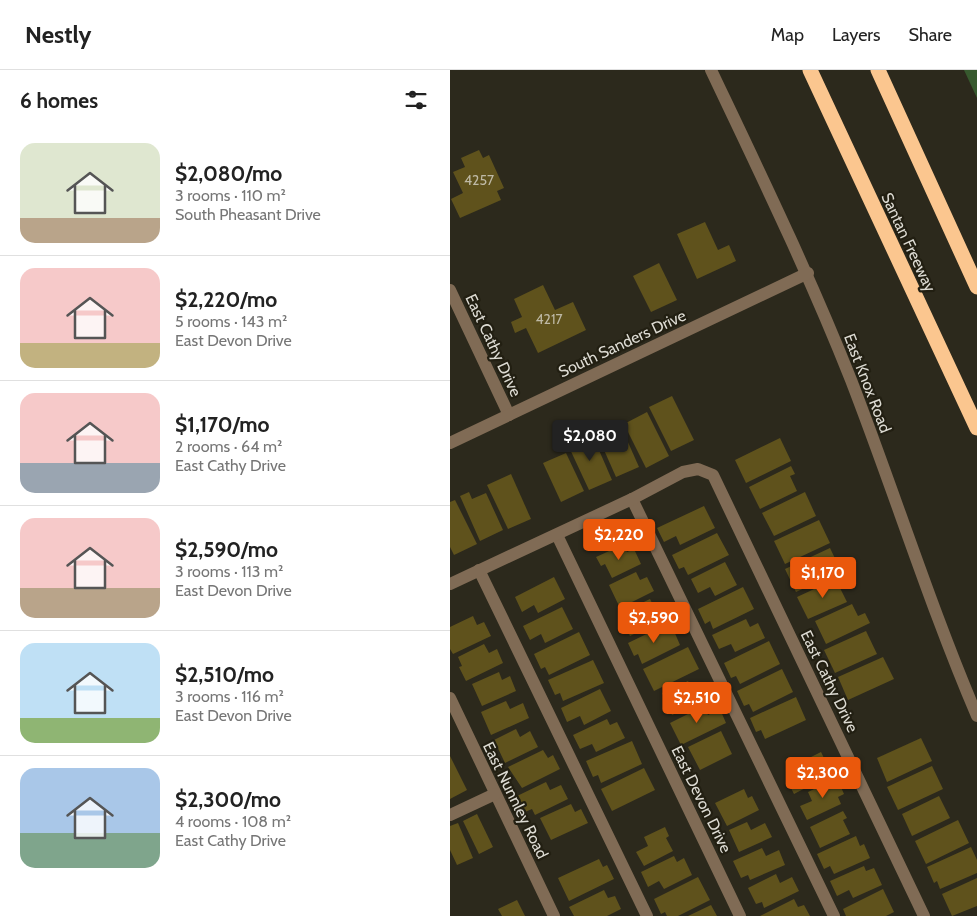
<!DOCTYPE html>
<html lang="en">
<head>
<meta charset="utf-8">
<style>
  :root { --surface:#fff; --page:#f6f6f6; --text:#222; --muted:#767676; --line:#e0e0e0; --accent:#ea580c }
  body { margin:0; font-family:Cabin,sans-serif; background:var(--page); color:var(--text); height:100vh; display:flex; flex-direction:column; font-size:19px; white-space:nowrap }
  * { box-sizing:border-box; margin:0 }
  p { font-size:16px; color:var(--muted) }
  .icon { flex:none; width:28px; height:28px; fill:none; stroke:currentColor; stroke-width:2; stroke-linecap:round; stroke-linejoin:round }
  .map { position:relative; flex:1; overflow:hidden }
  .drawer { display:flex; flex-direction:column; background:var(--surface); width:450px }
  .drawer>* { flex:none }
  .price { position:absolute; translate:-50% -42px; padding:0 11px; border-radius:5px; background:var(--accent); color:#fff; font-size:16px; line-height:32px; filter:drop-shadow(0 1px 2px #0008) }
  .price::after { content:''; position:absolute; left:50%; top:30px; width:15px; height:11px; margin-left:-8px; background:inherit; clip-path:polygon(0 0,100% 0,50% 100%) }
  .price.on { background:#222; color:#fff }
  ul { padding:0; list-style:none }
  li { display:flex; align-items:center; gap:15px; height:125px; padding:0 20px }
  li+li { border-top:1px solid var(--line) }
  li span { display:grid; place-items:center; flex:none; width:140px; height:100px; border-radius:15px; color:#555 }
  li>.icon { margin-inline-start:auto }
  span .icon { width:60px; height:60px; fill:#fffc; stroke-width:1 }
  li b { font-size:21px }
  h2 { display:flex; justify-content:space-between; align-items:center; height:60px; padding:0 20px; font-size:21px }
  header { display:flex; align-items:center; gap:30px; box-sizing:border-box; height:70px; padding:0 25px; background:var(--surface); border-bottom:1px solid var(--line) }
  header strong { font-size:24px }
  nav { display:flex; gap:28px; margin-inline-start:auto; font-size:18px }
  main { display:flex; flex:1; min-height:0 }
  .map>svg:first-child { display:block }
  .green { fill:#37592e }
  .building { fill:#5f521c }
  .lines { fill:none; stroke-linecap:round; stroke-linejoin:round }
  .minor { stroke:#806b55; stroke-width:12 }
  .highway { stroke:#fbc68f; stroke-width:15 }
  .labels { text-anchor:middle; stroke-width:4.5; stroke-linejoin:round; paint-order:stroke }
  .number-label { font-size:14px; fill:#beb9a5 }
  .street-label { font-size:16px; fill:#dddbd3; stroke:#221f12 }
</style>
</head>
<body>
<header>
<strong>Nestly</strong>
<nav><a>Map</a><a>Layers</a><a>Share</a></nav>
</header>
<main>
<section class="drawer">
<h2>6 homes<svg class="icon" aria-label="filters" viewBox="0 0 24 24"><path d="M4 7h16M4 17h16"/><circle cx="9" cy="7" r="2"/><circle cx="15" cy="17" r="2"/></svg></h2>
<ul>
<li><span style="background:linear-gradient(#dfe7d0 75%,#b9a48a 0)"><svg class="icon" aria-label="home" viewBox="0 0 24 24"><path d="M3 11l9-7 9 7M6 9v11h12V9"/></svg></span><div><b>$2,080/mo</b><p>3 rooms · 110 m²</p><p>South Pheasant Drive</p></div></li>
<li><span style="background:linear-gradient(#f6c9c9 75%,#c2b280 0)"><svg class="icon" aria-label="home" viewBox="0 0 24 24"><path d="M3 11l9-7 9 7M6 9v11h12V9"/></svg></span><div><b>$2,220/mo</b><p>5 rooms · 143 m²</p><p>East Devon Drive</p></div></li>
<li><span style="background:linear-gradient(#f6c9c9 70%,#9aa5b1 0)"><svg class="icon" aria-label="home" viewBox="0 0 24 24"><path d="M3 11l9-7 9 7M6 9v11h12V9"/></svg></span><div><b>$1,170/mo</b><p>2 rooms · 64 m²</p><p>East Cathy Drive</p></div></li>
<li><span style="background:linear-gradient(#f6c9c9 70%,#b9a48a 0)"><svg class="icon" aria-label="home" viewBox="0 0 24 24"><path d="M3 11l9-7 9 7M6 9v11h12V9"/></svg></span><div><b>$2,590/mo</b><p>3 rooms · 113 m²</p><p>East Devon Drive</p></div></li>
<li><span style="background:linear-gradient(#bfe0f5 75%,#8fb573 0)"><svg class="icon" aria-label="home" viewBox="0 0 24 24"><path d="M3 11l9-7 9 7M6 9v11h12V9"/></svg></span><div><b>$2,510/mo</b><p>3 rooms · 116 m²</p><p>East Devon Drive</p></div></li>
<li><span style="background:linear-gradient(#a9c7e8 65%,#7fa58c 0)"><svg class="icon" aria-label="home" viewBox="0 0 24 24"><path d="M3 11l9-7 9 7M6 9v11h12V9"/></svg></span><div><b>$2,300/mo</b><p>4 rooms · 108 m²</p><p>East Cathy Drive</p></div></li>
</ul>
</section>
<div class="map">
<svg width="527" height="846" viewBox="0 0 527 846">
  <rect width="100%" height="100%" fill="#2c291c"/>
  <path class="green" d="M 514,0 L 527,0 L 527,28 Z"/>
  <g class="building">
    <path d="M 29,80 L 33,88 L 39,85 L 54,118 L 47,121 L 51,130 L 10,148 L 1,129 L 13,123 L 3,102 L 15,97 L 11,88 Z"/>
    <path d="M 255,152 L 268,180 L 279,175 L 286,191 L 247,209 L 227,164 Z"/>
    <path d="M 209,193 L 227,230 L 201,242 L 183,206 Z"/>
    <path d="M 93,215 L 105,240 L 123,232 L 136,260 L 88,283 L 76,258 L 65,263 L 61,252 L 72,247 L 64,229 Z"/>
    <path d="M 222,326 L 244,370 L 221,381 L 199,337 Z"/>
    <path d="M 197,342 L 219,386 L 196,398 L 174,354 Z"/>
    <path d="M 169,352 L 189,397 L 166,407 L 146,362 Z"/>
    <path d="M 142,364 L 162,410 L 139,420 L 118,375 Z"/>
    <path d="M 330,368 L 341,391 L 296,413 L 285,390 Z"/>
    <path d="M 116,383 L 134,421 L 111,432 L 93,393 Z"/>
    <path d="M 341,396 L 345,404 L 340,406 L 347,421 L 310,439 L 299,417 Z"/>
    <path d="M 61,404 L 81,449 L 58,459 L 37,415 Z"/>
    <path d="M 19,422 L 22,429 L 36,423 L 53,460 L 30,471 L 10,426 Z"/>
    <path d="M 355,422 L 366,446 L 324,466 L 312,443 Z"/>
    <path d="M 5,430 L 27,474 L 4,485 L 0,477 L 0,432 Z"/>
    <path d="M 254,436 L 265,458 L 230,475 L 226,466 L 214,472 L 207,458 Z"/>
    <path d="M 369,450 L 380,473 L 335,494 L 324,471 Z"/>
    <path d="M 267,463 L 279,485 L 238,505 L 234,497 L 229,499 L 222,485 Z"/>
    <path d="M 168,477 L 170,479 L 174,477 L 177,482 L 184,479 L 191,494 L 162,508 L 155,494 L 151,496 L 146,487 Z"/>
    <path d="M 380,478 L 391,501 L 346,522 L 335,499 Z"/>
    <path d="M 275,492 L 287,515 L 265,526 L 260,517 L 248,523 L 241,509 Z"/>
    <path d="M 186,502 L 190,510 L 197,507 L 204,521 L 170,538 L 159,515 Z"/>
    <path d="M 104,507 L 115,529 L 88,543 L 84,535 L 72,542 L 65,527 Z"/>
    <path d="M 390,507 L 394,514 L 389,516 L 397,532 L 358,549 L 347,527 Z"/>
    <path d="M 293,517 L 304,539 L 263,559 L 260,551 L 255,554 L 248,539 Z"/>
    <path d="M 200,529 L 204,537 L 210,534 L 217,548 L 180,566 L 169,544 Z"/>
    <path d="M 402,534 L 408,546 L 415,543 L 420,553 L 376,574 L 365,551 Z"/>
    <path d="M 112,537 L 123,559 L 95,573 L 91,564 L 80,570 L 73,556 Z"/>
    <path d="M 23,546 L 27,555 L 34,552 L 41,566 L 3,584 L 0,579 L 0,557 Z"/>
    <path d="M 296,549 L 300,557 L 308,553 L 315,568 L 285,582 L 281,574 L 269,579 L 262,565 Z"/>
    <path d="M 213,556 L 217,564 L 224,561 L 230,575 L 192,594 L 188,584 L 184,586 L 178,573 Z"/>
    <path d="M 416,561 L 427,584 L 385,603 L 374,580 Z"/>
    <path d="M 129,562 L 140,585 L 99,605 L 95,597 L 91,599 L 84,584 Z"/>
    <path d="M 319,571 L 330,594 L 290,614 L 286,606 L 281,608 L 274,593 Z"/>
    <path d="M 34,574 L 39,583 L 47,579 L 53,593 L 16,611 L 9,597 L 12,596 L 8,587 Z"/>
    <path d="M 238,577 L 249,599 L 204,621 L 193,599 Z"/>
    <path d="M 433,587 L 444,609 L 398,630 L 388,607 Z"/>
    <path d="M 143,590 L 154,613 L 113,631 L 110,623 L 105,625 L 98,610 Z"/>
    <path d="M 332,599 L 343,622 L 303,642 L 299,634 L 294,636 L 287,621 Z"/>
    <path d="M 49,602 L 52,610 L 60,606 L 66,621 L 32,636 L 22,614 Z"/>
    <path d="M 238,611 L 242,619 L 250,615 L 256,630 L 222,645 L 212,623 Z"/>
    <path d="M 150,619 L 161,641 L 134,655 L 130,646 L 117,652 L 111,638 Z"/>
    <path d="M 346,627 L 356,650 L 315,669 L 311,660 L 306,662 L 300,648 Z"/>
    <path d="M 56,631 L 60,639 L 73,633 L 79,648 L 41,665 L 31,642 Z"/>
    <path d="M 254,636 L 258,645 L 270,639 L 276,653 L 231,675 L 220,653 Z"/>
    <path d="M 157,649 L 160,655 L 167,652 L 175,668 L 146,682 L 142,674 L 130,679 L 123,665 Z"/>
    <path d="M 66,659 L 70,667 L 80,661 L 88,677 L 55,693 L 44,670 Z"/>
    <path d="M 271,661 L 282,684 L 250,700 L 238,677 Z"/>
    <path d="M 471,668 L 482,691 L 437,712 L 427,688 Z"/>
    <path d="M 182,671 L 192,694 L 151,713 L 148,705 L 143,707 L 136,691 Z"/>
    <path d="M 93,680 L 98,688 L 103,685 L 110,699 L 72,718 L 58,697 Z"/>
    <path d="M 371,682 L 382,704 L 344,724 L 337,710 L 349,704 L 345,695 Z"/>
    <path d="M 0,686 L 17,720 L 0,729 Z"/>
    <path d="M 482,696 L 493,719 L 448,740 L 437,717 Z"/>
    <path d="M 194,698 L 205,720 L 162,741 L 151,719 Z"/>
    <path d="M 387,708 L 394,724 L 388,727 L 391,734 L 357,750 L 350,736 L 362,731 L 358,722 Z"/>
    <path d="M 96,712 L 100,720 L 111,715 L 118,729 L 85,745 L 82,739 L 75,742 L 67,726 Z"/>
    <path d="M 294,719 L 298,728 L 302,726 L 309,740 L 277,756 L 265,733 Z"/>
    <path d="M 489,726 L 500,748 L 462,766 L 452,744 Z"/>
    <path d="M 121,734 L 125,742 L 131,739 L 138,753 L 101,770 L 90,748 Z"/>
    <path d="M 393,741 L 397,748 L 393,750 L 400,764 L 370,778 L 360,757 Z"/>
    <path d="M 27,744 L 43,777 L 29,784 L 13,751 Z"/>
    <path d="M 508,750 L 519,773 L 476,794 L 465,771 Z"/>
    <path d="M 297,752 L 301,760 L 315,753 L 322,767 L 289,782 L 279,760 Z"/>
    <path d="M 8,753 L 23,788 L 7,795 L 0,780 L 0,756 Z"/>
    <path d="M 215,757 L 219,766 L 216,768 L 223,781 L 194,796 L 186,782 L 198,776 L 194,767 Z"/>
    <path d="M 406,766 L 410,776 L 414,774 L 420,788 L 384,804 L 380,796 L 374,799 L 367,784 Z"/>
    <path d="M 521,777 L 527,790 L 527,803 L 490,819 L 487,811 L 484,813 L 477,797 Z"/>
    <path d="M 312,778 L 316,786 L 329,780 L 335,795 L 300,810 L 298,805 L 291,808 L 283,791 Z"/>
    <path d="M 224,786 L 227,792 L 234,788 L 242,805 L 214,819 L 209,811 L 198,817 L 191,802 Z"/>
    <path d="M 149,789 L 153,797 L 157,795 L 164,809 L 119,831 L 108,808 Z"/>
    <path d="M 414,796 L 416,801 L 424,798 L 432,815 L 403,828 L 399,820 L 387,826 L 380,811 Z"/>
    <path d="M 326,804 L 330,813 L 342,807 L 349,821 L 314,838 L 312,832 L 306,834 L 298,818 Z"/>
    <path d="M 248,807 L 260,830 L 228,846 L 217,846 L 215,842 L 211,844 L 204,829 Z"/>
    <path d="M 527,808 L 527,836 L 502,846 L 492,824 Z"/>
    <path d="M 433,819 L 444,842 L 436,846 L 396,846 L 393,839 Z"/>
    <path d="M 154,820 L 158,828 L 165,826 L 171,839 L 157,846 L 124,846 L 119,837 Z"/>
    <path d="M 344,829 L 348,837 L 354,835 L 360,846 L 310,846 Z"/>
    <path d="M 67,830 L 75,846 L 52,846 L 48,839 Z"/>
    <path d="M 261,835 L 267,846 L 238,846 Z"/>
  </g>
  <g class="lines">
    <g class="minor">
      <path d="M 261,0 C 310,103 359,204 401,310 C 444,421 480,536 527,646"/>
      <path d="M 0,220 L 59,345"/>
      <path d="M 0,373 L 358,203"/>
      <path d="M 182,429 L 384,846"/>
      <path d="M 107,465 L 290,846"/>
      <path d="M 29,500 L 197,846"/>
      <path d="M 0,514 L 182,429 L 233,402 L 248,399 L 263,405 L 474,846"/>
      <path d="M 0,628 L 104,846"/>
      <path d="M 0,745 L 45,724"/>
    </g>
    <g class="highway">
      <path d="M 360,0 L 527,358"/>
      <path d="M 428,0 L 527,217"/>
    </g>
  </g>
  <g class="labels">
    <g class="number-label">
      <text x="29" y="115">4257</text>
      <text x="99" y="254">4217</text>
    </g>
    <g class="street-label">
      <text transform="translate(459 172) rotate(65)" y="6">Santan Freeway</text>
      <text transform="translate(172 273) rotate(-25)" y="6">South Sanders Drive</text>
      <text transform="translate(44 275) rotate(65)" y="6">East Cathy Drive</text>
      <text transform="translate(418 313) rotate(69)" y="6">East Knox Road</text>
      <text transform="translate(380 611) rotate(64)" y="6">East Cathy Drive</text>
      <text transform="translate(252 729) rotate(64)" y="6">East Devon Drive</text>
      <text transform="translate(66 730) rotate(64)" y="6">East Nunnley Road</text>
    </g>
  </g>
</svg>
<b class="price on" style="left:140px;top:392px">$2,080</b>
<b class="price" style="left:169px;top:491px">$2,220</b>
<b class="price" style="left:373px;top:529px">$1,170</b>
<b class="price" style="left:204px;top:574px">$2,590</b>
<b class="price" style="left:247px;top:654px">$2,510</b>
<b class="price" style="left:373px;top:729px">$2,300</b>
</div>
</main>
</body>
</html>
